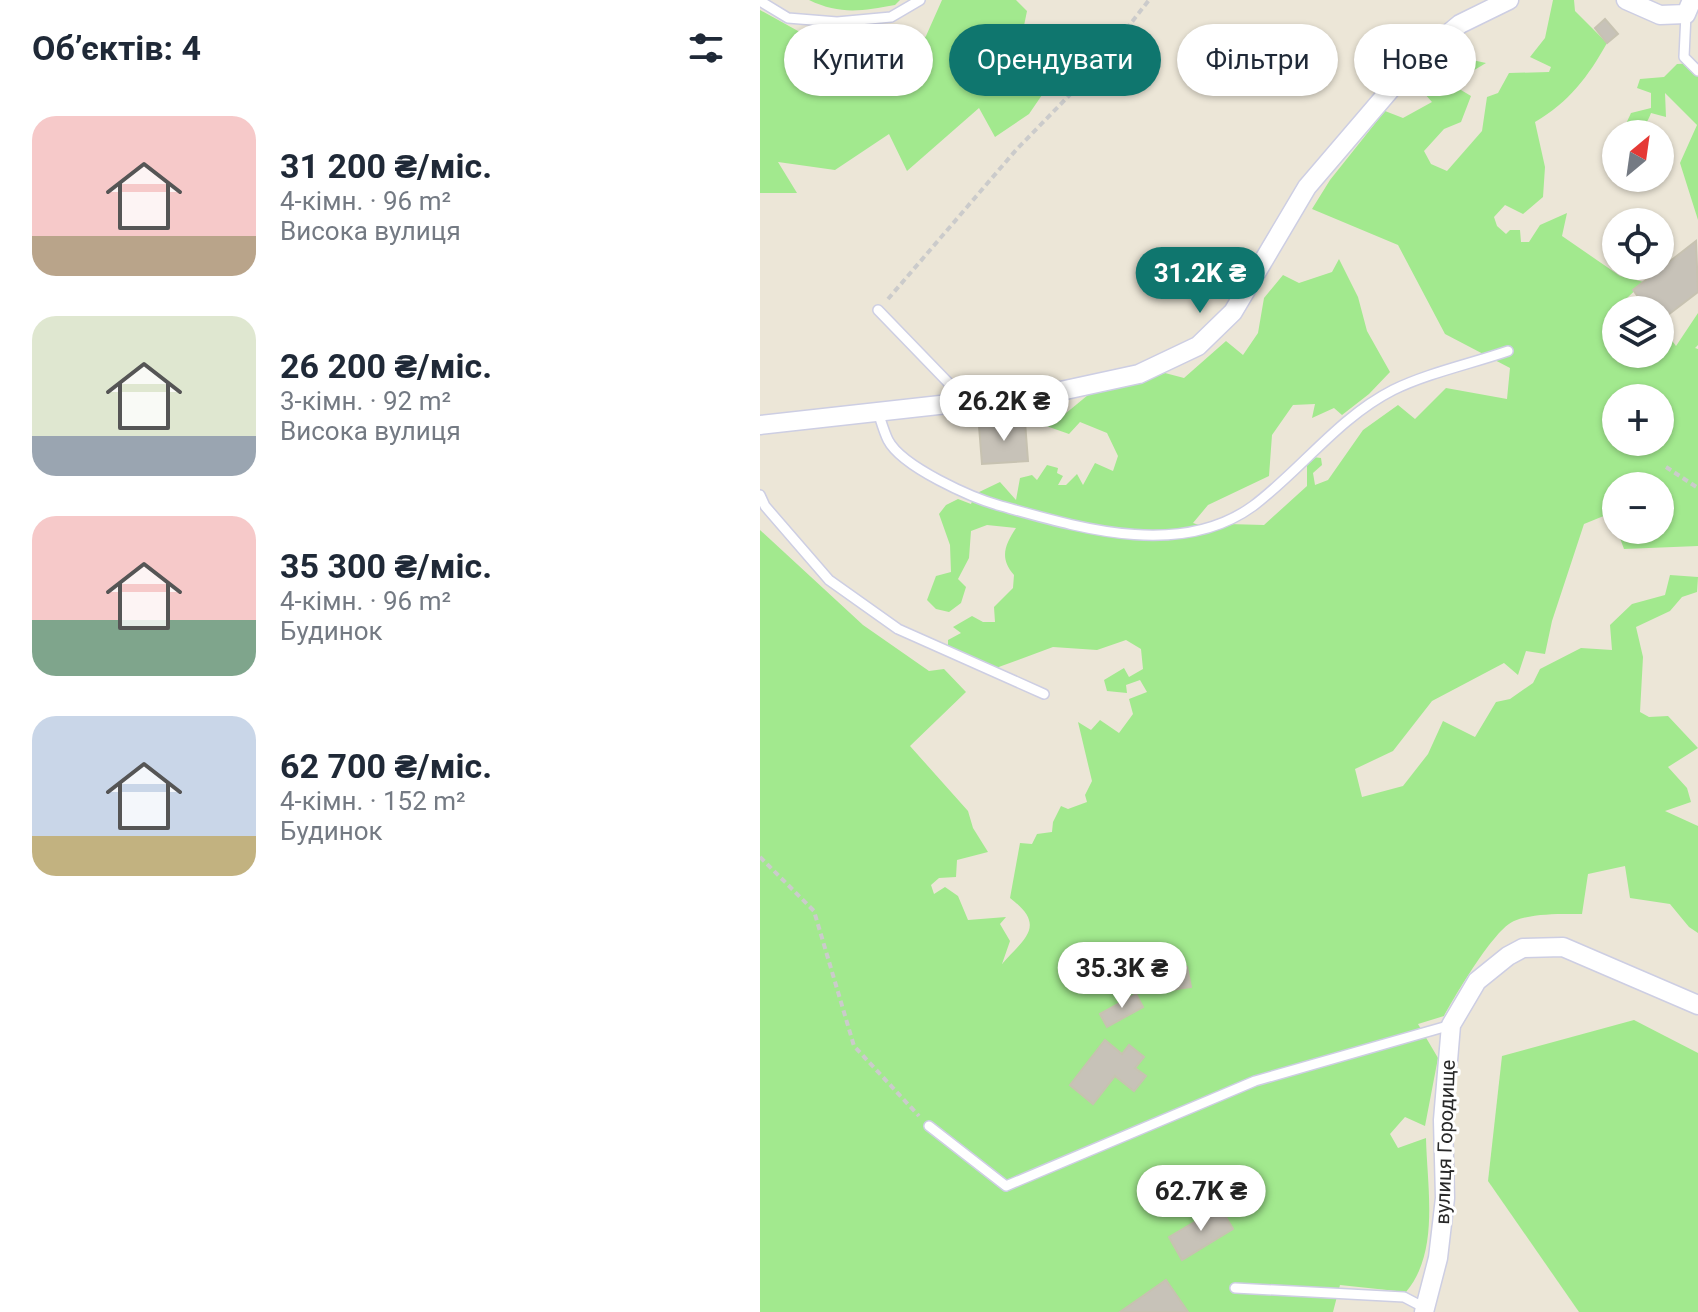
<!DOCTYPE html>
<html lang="uk">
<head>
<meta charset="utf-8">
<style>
  :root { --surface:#fff; --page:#f2f2f3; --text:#1f2937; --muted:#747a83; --accent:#0f766e }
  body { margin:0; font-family:Roboto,sans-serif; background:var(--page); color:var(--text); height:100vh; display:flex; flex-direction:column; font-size:30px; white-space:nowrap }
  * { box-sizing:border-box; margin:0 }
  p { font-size:26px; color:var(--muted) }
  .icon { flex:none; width:44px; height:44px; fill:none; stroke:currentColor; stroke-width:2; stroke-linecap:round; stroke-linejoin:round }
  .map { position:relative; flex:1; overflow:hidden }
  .drawer { display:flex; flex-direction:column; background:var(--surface); width:760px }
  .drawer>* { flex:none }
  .hud { position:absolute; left:24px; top:24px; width:760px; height:72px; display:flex; gap:16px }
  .needle { width:52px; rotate:29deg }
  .buttons { position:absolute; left:842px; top:120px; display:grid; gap:16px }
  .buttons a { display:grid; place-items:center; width:72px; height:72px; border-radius:50%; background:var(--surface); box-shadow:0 2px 6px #0004; font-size:40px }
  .price { position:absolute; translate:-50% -68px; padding:0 18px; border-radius:28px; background:#fff; color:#222; font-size:26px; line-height:52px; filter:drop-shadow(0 2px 4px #0008) }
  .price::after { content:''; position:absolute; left:50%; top:48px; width:24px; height:18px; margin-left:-12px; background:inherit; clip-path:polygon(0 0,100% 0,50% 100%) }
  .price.on { background:var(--accent); color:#fff }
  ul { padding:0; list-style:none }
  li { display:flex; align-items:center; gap:24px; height:200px; padding:0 32px }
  li span { display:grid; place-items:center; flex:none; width:224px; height:160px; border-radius:24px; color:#555 }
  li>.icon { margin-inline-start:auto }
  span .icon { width:96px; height:96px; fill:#fffc; stroke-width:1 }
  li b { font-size:34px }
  h2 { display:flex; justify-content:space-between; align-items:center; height:96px; padding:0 32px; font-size:34px }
  .tag { padding:0 28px; border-radius:36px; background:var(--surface); box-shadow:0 2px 6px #0004; font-size:28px; line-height:72px }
  .tag.on { background:var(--accent); color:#fff }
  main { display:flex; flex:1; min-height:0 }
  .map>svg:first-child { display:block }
  .green { fill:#a2e98e; fill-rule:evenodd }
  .building { fill:#c7c2b8; stroke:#c7c2b1; stroke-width:2 }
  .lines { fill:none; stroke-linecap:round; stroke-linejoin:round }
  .lane-casing { stroke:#cdcee3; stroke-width:12 }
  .street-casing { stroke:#cdcee3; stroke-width:21 }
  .path { stroke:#cbcbcb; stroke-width:4; stroke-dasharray:6 4; stroke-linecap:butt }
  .lane { stroke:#fff; stroke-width:9 }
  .street { stroke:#fff; stroke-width:18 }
  .labels { text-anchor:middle; stroke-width:6; stroke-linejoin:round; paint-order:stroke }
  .street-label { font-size:20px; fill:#282828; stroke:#fff }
</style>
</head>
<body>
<main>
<section class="drawer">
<h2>Об’єктів: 4<svg class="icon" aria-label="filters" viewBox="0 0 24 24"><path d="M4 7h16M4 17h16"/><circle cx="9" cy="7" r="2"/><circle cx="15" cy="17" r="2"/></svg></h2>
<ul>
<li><span style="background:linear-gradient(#f6c9c9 75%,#b9a48a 0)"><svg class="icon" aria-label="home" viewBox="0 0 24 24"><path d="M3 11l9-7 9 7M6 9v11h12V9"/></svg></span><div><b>31 200 ₴/міс.</b><p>4-кімн. · 96 m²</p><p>Висока вулиця</p></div></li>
<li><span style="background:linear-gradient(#dfe7d0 75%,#9aa5b1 0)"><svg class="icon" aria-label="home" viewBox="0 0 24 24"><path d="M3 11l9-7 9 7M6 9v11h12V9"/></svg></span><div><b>26 200 ₴/міс.</b><p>3-кімн. · 92 m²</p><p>Висока вулиця</p></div></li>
<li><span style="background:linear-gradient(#f6c9c9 65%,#7fa58c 0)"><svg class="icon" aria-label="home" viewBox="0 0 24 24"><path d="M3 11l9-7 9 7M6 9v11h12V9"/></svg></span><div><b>35 300 ₴/міс.</b><p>4-кімн. · 96 m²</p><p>Будинок</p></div></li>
<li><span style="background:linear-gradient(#c9d6e8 75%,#c2b280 0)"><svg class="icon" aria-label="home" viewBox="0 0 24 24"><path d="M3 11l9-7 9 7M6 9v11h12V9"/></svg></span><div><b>62 700 ₴/міс.</b><p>4-кімн. · 152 m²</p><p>Будинок</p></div></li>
</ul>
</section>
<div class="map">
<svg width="938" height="1312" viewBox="0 0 938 1312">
  <rect width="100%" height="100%" fill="#ece6d7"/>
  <g class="green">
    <path d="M 49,0 L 140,0 L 135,5 C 102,11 80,15 49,0 Z"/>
    <path d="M 182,0 L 256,0 L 267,11 L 257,60 L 282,95 L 269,114 L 235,137 L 219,108 L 147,171 L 129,134 L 75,170 L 18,162 L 37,193 L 0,193 L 0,10 L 56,41 L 98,56 L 141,46 L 150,58 L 166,36 Z"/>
    <path d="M 793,0 L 814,0 L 815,11 L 847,43 C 828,77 809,102 775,122 L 785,167 L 783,197 L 763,214 L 745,205 L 734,217 L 737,226 L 746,234 L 750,230 L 760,230 L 761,242 L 769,242 L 780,225 L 807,213 L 802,236 L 860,276 L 884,282 L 849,315 L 856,326 L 856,354 L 900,354 L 900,325 L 916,346 L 938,313 L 938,345 L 935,348 L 938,349 L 938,546 L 864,549 L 857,530 L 900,530 L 900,486 L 856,486 L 856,527 L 851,513 L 824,524 L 792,621 L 785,654 L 766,651 L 758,675 L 744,663 L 672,701 L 633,751 L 595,769 L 602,797 L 643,786 L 668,754 L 683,721 L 715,737 L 736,702 L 750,699 L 773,683 L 780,669 L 821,648 L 852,650 L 850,625 L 872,604 L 905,595 L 910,575 L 938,577 L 937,592 L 922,597 L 910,611 L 876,627 L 883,657 L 880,712 L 889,717 L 908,716 L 938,748 L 908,767 L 927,788 L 931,802 L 905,811 L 938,826 L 938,933 L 929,927 L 910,904 L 870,898 L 865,866 L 828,874 L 822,914 C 800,914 774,913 754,921 C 734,929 695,996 684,1016 L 658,1024 L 678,1058 L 665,1126 L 645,1117 L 630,1134 L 638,1148 L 666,1138 C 667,1187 680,1252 646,1292 L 580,1285 L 573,1312 L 0,1312 L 0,530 L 103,625 L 169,671 L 184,669 L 206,692 L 150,746 L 208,811 L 213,828 L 228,852 L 197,860 L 196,877 L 179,878 L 171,885 L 174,894 L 185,887 L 198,896 L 208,920 L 246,917 L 240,924 L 250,941 L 242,964 C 265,938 287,926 250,898 L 260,843 L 272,844 L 277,834 L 292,832 L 293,822 L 301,806 L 308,809 L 327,802 L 325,795 L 332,781 L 318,722 L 331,730 L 340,720 L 359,733 L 373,714 L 369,699 L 387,692 L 380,680 L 366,685 L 367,693 L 347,691 L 344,680 L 364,668 L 369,677 L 383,669 L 381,649 L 366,640 L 337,650 L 293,647 L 236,668 L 188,648 L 188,640 L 201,633 L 193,627 L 212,616 L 223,622 L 235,622 L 234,607 L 253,588 L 254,575 C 239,558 245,545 256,528 L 227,525 L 211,531 L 209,558 L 198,579 L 206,587 L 201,603 L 189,612 L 176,609 L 167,600 L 176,576 L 191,572 L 190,545 L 179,514 L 186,505 L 198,499 L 211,504 L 215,494 L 240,482 L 256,500 L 260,478 L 272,475 L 277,480 L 287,465 L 298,468 L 297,473 L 303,476 L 298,485 L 306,485 L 317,474 L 323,485 L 335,463 L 353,471 L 358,456 L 347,433 L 320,422 L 309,434 L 272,421 L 275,407 L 283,406 L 294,423 L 328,395 L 405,373 L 424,378 L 466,341 L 483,355 L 498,333 L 504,298 L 523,275 L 539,283 L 572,272 L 579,259 L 598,297 L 607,331 L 630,372 L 609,394 L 582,415 L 574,408 L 552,418 L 555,404 L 533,405 L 512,435 L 509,476 L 448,505 L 433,523 L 454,530 L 468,524 L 504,525 L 547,486 L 547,462 L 553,457 L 561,458 L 562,465 L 553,473 L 555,485 L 568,480 L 603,430 L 638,405 L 655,419 L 686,388 L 747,399 L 750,368 L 685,334 L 638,245 L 552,209 L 570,180 L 625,111 L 643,118 L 672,102 L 655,83 L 638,93 L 685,54 L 726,63 L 691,84 L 711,96 L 701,122 L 684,129 L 664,151 L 671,164 L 687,171 L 722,131 L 727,97 L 738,93 L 749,73 L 789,72 L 791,67 L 770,57 L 785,38 ZM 856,398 L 900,398 L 900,442 L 856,442 Z"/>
    <path d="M 938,63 L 938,220 L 920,163 L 937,125 L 905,93 L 906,117 L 891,113 C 887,124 881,132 869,134 L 865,126 L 871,113 L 891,108 L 891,93 L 877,88 L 880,79 L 904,77 L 917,64 Z"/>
    <path d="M 874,1020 L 938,1053 L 938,1312 L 819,1312 L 728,1181 L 742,1056 Z"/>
  </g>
  <g class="building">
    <path d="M 845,19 L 858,34 L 847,43 L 835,28 Z"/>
    <path d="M 936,241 L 938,292 L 900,321 L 900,310 L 888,310 L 873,290 Z"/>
    <path d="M 265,422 L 268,461 L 222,464 L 219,426 Z"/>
    <path d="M 427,967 L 431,987 L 404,991 L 401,972 Z"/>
    <path d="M 376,994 L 383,1007 L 347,1027 L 340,1014 Z"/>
    <path d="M 345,1040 L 362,1054 L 369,1045 L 384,1057 L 375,1068 L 386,1076 L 374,1091 L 355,1076 L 333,1104 L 310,1085 Z"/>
    <path d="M 460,1207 L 473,1229 L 422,1260 L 409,1237 Z"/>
    <path d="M 406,1280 L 428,1312 L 360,1312 Z"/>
  </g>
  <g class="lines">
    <g class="lane-casing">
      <g id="lane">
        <path d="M 0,1 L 28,18 L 77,22 L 131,17 L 160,0"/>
        <path d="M 926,14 L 924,57 L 938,71"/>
        <path d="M 118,310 L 206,401"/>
        <path d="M 118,412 C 121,421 124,432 128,440 C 142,467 212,498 241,506 C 320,528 420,559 493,506 C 541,470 578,418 633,390 C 668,373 710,364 748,351"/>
        <path d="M 0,495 L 5,506 L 69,580 L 138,629 L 284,694"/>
        <path d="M 169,1126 L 246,1186 L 495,1081 L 691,1025"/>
        <path d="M 475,1288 L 644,1297 L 665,1308"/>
      </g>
    </g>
    <g class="street-casing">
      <g id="street">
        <path d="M 866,0 L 900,15 L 926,14 L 932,0"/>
        <path d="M 0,425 L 296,392 L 379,374 L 438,346 L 473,312 L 547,187 L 654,62 L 700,24 L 749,0"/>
        <path d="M 664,1312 L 678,1258 L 685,1198 L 683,1120 L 691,1025 L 717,981 L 748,956 L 763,948 L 803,947 L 938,1005"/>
      </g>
    </g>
    <g class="path">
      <path d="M 128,299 L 256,150 L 335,69 L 389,0"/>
      <path d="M 906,467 L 938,488"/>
      <path d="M 0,857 L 54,911 L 94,1046 L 159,1116"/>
    </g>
    <use href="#lane" class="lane"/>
    <use href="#street" class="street"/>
  </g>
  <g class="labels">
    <g class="street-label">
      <text transform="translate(685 1142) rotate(-88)" y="7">вулиця Городище</text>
    </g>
  </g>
</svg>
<div class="buttons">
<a><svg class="needle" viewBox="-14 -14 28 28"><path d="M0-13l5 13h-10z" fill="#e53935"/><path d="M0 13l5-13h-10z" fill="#747a83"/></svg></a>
<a><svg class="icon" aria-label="locate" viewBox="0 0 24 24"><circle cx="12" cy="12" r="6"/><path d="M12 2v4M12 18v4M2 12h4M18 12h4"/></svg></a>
<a><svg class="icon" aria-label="layers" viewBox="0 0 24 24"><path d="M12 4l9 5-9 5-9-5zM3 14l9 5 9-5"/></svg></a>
<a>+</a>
<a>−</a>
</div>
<b class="price on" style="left:440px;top:315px">31.2K ₴</b>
<b class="price" style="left:244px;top:443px">26.2K ₴</b>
<b class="price" style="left:362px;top:1010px">35.3K ₴</b>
<b class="price" style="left:441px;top:1233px">62.7K ₴</b>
<div class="hud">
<a class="tag">Купити</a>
<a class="tag on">Орендувати</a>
<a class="tag">Фільтри</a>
<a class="tag">Нове</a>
</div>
</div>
</main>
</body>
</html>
